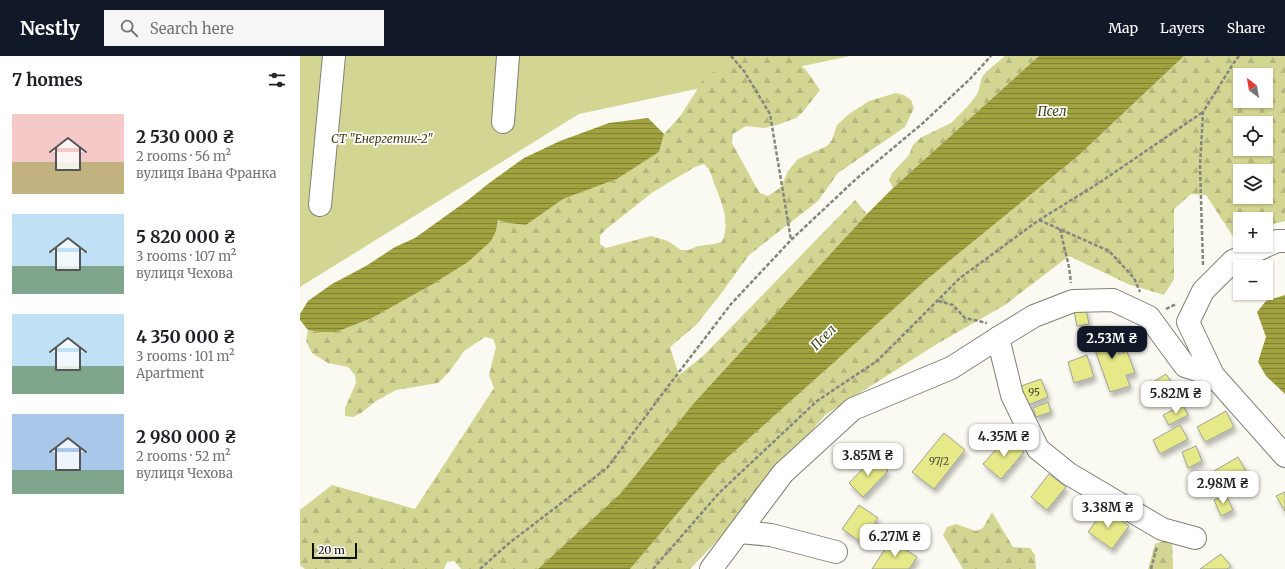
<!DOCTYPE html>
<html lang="en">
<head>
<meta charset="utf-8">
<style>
  :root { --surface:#fff; --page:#f6f6f6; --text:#202124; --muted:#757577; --accent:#111827 }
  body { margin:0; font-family:Merriweather,serif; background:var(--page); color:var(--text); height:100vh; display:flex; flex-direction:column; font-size:15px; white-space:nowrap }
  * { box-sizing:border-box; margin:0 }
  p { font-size:13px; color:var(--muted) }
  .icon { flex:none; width:22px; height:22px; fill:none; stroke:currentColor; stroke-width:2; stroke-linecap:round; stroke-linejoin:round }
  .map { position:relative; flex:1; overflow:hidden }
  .panel { display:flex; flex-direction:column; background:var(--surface); width:300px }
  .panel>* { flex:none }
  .needle { width:26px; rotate:329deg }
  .fabs { position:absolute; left:933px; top:12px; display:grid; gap:8px }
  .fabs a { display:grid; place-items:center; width:40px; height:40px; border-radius:0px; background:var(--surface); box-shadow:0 1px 3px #0004; font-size:20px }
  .scale { position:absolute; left:12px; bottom:10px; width:45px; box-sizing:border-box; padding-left:4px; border:2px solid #0e0e0b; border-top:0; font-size:11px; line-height:14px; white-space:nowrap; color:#0e0e0b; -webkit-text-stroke:3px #fff; paint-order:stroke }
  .price { position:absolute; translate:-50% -34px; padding:0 9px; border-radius:8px; background:#fff; color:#222; font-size:13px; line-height:26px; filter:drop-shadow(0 1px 2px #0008) }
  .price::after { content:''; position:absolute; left:50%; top:24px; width:12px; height:9px; margin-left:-6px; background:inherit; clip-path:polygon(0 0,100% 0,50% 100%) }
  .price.active { background:var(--accent); color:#fff }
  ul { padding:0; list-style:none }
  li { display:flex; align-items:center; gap:12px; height:100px; padding:0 12px }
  li span { display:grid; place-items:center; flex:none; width:112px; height:80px; border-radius:0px; color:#555 }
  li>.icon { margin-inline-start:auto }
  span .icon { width:48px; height:48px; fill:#fffc; stroke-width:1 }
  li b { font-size:17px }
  h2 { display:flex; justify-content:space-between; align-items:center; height:48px; padding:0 12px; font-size:17px }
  header { display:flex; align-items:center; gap:24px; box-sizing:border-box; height:56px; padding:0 20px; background:var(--accent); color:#fff }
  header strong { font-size:19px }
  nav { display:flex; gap:22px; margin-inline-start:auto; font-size:14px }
  .search { width:280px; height:36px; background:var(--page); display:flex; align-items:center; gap:10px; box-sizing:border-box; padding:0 14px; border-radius:0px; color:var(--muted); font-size:15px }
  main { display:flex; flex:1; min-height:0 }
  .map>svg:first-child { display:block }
  .green { fill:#d3d592 }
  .forest { fill:url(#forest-firs); fill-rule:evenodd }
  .water { fill:url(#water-rules) }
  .building { fill:#e6e987; stroke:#a0a098; filter:url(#shadow) }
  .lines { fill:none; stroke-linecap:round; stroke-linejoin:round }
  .minor-casing { stroke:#7f8078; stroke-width:24 }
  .path { stroke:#868680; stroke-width:2.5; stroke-dasharray:4 2; stroke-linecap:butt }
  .minor { stroke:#fff; stroke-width:22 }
  .labels { text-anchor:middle; stroke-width:3.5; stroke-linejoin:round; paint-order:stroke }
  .number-label { font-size:10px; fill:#44452a }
  .park-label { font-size:12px; font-style:italic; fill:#43431b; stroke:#fff }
  .water-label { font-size:13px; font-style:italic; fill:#414219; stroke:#fff }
</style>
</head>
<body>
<header>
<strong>Nestly</strong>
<div class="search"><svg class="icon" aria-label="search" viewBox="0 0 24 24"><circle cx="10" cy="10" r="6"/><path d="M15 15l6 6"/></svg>Search here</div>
<nav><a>Map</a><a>Layers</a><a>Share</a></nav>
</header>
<main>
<section class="panel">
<h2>7 homes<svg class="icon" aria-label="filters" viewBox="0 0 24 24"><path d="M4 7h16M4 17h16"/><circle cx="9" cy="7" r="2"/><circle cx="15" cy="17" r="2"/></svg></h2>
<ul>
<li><span style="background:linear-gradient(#f6c9c9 60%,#c2b280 0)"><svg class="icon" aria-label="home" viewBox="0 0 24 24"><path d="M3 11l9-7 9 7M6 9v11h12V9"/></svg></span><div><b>2 530 000 ₴</b><p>2 rooms · 56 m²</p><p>вулиця Івана Франка</p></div></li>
<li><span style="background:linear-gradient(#bfe0f5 65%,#7fa58c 0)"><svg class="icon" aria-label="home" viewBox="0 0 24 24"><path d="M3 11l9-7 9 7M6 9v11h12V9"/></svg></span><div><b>5 820 000 ₴</b><p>3 rooms · 107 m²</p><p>вулиця Чехова</p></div></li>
<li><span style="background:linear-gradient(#bfe0f5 65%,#7fa58c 0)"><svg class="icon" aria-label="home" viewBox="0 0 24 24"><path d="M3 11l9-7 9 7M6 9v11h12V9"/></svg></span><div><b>4 350 000 ₴</b><p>3 rooms · 101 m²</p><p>Apartment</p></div></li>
<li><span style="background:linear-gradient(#a9c7e8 70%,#7fa58c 0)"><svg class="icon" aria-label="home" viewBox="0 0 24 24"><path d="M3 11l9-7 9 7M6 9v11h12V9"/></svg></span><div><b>2 980 000 ₴</b><p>2 rooms · 52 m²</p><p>вулиця Чехова</p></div></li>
</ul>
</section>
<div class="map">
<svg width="985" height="513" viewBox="0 0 985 513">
  <defs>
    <pattern id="forest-firs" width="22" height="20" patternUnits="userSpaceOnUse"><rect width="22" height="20" fill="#d3d592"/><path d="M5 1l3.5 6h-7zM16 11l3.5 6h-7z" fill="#b4b67d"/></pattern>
    <pattern id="water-rules" width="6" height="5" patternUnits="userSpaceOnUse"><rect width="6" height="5" fill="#a0a23f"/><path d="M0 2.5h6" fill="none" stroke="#818233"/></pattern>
    <filter id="shadow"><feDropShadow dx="2.5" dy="4.5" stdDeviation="2" flood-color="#0004"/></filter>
  </defs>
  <rect width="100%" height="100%" fill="#fafaf2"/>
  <path class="green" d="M 0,0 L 550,0 L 279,58 L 0,231 Z"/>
  <g class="forest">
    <path d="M 444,0 L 489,0 L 506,14 L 520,34 L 502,57 L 496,62 L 480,68 L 464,72 L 446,70 L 433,78 L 432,87 L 456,131 L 460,137 L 468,140 L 481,131 L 488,115 L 498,103 L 527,90 L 532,84 L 537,69 L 549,58 L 569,45 L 596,37 L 604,39 L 611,44 L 614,52 L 605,71 L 538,117 L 518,145 L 449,199 L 420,239 L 396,269 L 370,291 L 379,319 L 403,300 L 555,144 L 567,158 L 394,347 L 321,437 L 238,513 L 161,513 L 154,505 L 147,506 L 144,513 L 5,513 L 0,509 L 0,454 L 32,429 L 115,453 L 194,332 L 189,319 L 196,291 L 193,283 L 185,281 L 164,295 L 149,316 L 138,327 L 96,334 L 76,345 L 61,357 L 53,361 L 45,360 L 45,352 L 56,327 L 55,319 L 48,311 L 28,307 L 12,297 L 6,285 L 8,274 L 19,276 L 36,276 L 72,262 L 133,228 L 168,206 L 196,175 L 198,164 L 208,167 L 226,169 L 263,143 L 317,123 L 359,96 L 364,78 L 381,59 L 405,21 L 439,1 ZM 404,108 C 413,117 411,121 416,132 C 423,151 430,166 422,186 L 414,188 L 398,190 L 389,194 L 381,194 L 368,185 L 351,180 L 306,192 L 300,188 L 300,180 L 305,174 L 353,136 L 395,111 Z"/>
    <path d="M 705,0 L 739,0 L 593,132 L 589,124 L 592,117 L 609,99 L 613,89 L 620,82 L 651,67 L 668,50 L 678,37 L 682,21 L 687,15 Z"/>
    <path d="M 884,0 L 985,0 L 985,165 L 966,170 L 966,163 L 940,163 L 940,177 L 932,179 L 906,139 L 891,138 L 874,153 L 874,223 L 864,239 L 828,228 L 769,200 L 705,249 L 637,288 L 525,359 L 436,465 L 390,513 L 330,513 L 418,410 L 625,225 L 778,100 ZM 940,19 L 966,19 L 966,45 L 940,45 ZM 940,67 L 966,67 L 966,93 L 940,93 ZM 940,115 L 966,115 L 966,141 L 940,141 Z"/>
    <path d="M 692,456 L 713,491 L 730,492 L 735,499 L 736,513 L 663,513 L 643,479 L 647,471 L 656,468 L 676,475 L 683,472 Z"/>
    <path d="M 872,482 L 873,513 L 848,513 L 855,488 Z"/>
  </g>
  <g class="water">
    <path d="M 739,0 L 884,0 L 778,100 L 625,225 L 418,410 L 330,513 L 238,513 L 321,437 L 394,347 L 567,158 L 593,132 Z"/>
    <path d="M 348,62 L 364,78 L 359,96 L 317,123 L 263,143 L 226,169 L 208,167 L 198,164 L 196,175 L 191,185 L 168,206 L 133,228 L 72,262 L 36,276 L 19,276 L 8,274 L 0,264 L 0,258 L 8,245 L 32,228 L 66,210 L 95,191 L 115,182 L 168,144 L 188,128 L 224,102 L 260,85 L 309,67 Z"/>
    <path d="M 985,239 L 985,338 L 966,320 L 958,306 L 966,281 L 957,256 L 966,245 Z"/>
  </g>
  <g class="building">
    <path d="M 786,253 L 789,268 L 777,270 L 774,255 Z"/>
    <path d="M 809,270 L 819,298 L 827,295 L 835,317 L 826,319 L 830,330 L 810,336 L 789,277 Z"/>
    <path d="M 787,299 L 794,321 L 774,327 L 768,306 Z"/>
    <path d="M 866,318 L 876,333 L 857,344 L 848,329 Z"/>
    <path d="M 741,323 L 748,341 L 728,349 L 721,330 Z"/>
    <path d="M 748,346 L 751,356 L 736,361 L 733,352 Z"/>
    <path d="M 883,349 L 888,359 L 869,369 L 863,359 Z"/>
    <path d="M 926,355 L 934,371 L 905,386 L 897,371 Z"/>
    <path d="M 880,369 L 888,383 L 860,398 L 853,384 Z"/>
    <path d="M 644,377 L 665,394 L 634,433 L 612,416 Z"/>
    <path d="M 707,381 L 724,396 L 701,423 L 683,408 Z"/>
    <path d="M 896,390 L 902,405 L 888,412 L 882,396 Z"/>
    <path d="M 574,401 L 588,415 L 563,441 L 549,427 Z"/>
    <path d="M 938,401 L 948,419 L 919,436 L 909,418 Z"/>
    <path d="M 749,418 L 766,431 L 747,454 L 731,441 Z"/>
    <path d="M 985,436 L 985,455 L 976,440 Z"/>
    <path d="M 926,439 L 933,454 L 921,460 L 914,444 Z"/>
    <path d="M 559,449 L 578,462 L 561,486 L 542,473 Z"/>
    <path d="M 805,453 L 829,470 L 812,493 L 788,476 Z"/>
    <path d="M 591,484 L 617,501 L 609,513 L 572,513 Z"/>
    <path d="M 921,498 L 931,510 L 927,513 L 900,513 Z"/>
  </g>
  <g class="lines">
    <g class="minor-casing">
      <g id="minor">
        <path d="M 203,66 L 208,0"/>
        <path d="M 20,149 L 34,0"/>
        <path d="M 985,185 L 977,185 L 933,205 L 903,235 L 888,266 L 913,319 L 985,400"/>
        <path d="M 440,476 L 471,479 L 536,496"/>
        <path d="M 895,482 L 862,473 L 769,418 L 738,393 L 712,339 L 698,282 L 734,260 L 773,245 L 813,244 L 849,261 L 885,310 L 913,319"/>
        <path d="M 411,513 L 483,417 L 553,353 L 651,312 L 698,282"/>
      </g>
    </g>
    <g class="path">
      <path d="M 431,0 L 444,15 L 470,58 L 491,184"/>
      <path d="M 739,164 L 809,195 L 834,222 L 840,236"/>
      <path d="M 760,173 L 769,211 L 771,227"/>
      <path d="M 903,209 L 900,110 L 903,56 L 933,8 L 939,0"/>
      <path d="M 638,245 L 653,249 L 665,262 L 687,267"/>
      <path d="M 866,253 L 876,248"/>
      <path d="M 180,513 L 208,488 L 307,412 L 363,337 L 431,248 L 491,184 L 556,123 L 623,67 L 670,23 L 691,0"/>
      <path d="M 353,513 L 419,437 L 517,345 L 577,305 L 660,222 L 739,164 L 799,127 L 903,56"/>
      <path d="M 851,513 L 857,490"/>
    </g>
    <use href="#minor" class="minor"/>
  </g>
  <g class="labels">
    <g class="number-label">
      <text x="734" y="340">95</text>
      <text x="639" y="409">97/2</text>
    </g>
    <g class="park-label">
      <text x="82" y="87">СТ "Енергетик-2"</text>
    </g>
    <g class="water-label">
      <text x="752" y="60">Псел</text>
      <text transform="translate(523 281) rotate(-46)" y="5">Псел</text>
    </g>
  </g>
</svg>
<div class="fabs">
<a><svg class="needle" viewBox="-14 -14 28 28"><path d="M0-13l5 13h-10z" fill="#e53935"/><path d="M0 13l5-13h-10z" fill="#757577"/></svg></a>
<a><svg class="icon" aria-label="locate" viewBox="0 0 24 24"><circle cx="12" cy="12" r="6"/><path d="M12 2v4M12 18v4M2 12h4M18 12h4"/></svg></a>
<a><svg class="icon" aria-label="layers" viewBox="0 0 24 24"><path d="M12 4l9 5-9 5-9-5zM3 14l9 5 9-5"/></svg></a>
<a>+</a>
<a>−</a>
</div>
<div class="scale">20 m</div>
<b class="price active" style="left:812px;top:304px">2.53M ₴</b>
<b class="price" style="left:876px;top:359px">5.82M ₴</b>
<b class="price" style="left:704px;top:402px">4.35M ₴</b>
<b class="price" style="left:568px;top:421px">3.85M ₴</b>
<b class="price" style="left:923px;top:449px">2.98M ₴</b>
<b class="price" style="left:808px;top:473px">3.38M ₴</b>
<b class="price" style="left:595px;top:502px">6.27M ₴</b>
</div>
</main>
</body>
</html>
